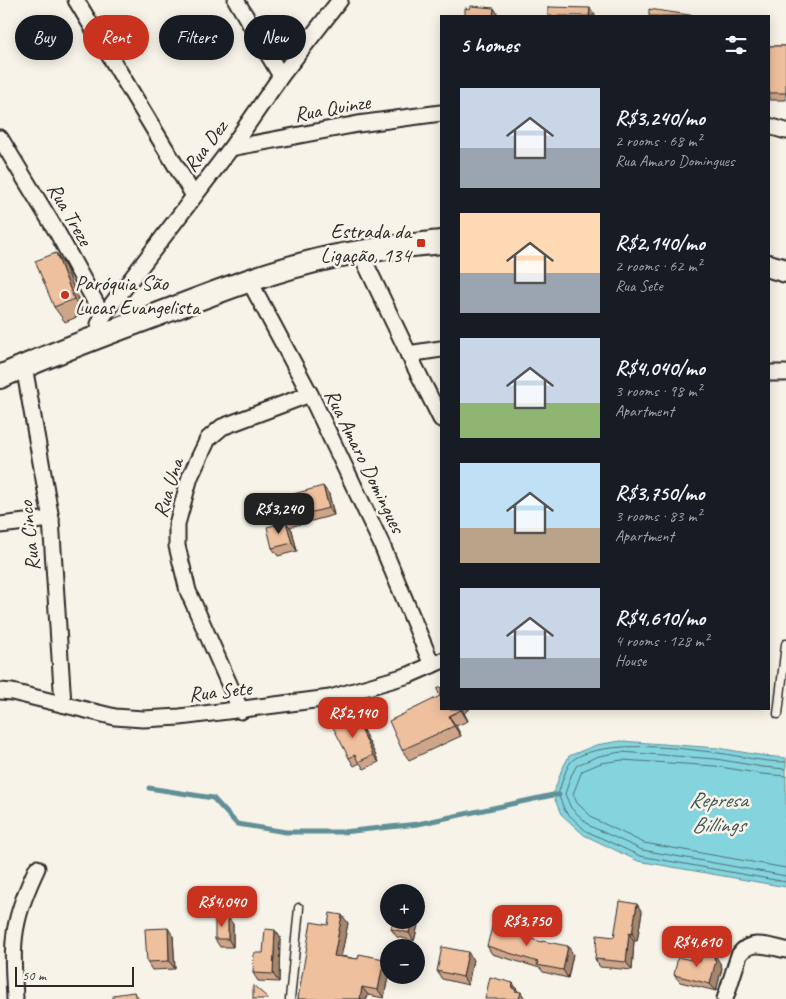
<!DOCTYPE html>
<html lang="en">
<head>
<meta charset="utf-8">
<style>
  :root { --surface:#171b24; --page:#20242c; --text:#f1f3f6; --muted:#9ea1a6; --accent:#c8321e }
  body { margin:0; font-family:Caveat,sans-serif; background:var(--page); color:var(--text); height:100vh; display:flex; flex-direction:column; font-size:19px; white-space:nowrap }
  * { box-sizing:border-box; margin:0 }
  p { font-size:16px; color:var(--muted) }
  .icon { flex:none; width:28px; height:28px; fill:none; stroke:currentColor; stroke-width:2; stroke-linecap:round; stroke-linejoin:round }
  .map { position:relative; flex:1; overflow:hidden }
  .side { position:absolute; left:440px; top:15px; width:330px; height:695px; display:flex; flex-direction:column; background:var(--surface); border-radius:0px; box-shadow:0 2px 12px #0003 }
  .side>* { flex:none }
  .banner { position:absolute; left:15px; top:15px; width:350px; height:45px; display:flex; gap:10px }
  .tools { position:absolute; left:380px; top:884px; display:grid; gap:10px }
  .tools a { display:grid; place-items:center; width:45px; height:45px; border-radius:50%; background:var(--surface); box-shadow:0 2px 12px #0003; font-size:25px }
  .scale { position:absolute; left:15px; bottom:12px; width:119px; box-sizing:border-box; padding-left:5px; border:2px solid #2b2b2b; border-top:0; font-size:14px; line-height:18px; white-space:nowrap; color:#2b2b2b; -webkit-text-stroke:4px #f7f3e8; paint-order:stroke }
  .price { position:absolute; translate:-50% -42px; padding:0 11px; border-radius:10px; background:var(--accent); color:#fff; font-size:16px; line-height:32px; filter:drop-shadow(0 1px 2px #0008) }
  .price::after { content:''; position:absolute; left:50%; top:30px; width:15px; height:11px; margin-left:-8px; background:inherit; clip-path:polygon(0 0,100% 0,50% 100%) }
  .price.current { background:#222; color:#fff }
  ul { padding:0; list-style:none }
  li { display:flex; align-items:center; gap:15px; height:125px; padding:0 20px }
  li span { display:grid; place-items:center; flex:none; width:140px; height:100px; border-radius:0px; color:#555 }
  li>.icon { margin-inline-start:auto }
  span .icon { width:60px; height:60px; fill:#fffc; stroke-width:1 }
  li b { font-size:21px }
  h2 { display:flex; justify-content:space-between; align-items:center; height:60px; padding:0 20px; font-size:21px }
  .pill { padding:0 18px; border-radius:22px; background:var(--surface); box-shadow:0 2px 12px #0003; font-size:18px; line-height:45px }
  .pill.current { background:var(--accent); color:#fff }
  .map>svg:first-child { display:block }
  .water { fill:#84d4de; stroke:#609096 }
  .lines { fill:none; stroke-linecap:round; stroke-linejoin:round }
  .shore { stroke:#4f6f73; stroke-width:1 }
  .stream { stroke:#609096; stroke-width:5 }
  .lane-casing { stroke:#2b2b2b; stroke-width:11 }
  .street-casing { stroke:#2b2b2b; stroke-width:19 }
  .secondary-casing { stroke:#2b2b2b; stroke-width:26 }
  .lane { stroke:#f7f3e8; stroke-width:8 }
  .street { stroke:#f7f3e8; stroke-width:15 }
  .secondary { stroke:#f7f3e8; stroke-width:22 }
  .wall { fill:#cea588; stroke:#2b2b2b }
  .shaded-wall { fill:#a7866f; stroke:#2b2b2b }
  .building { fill:#efc09e; stroke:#2b2b2b }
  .poi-dot { fill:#c8321e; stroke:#f7f3e8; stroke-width:2 }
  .labels { text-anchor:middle; stroke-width:5; stroke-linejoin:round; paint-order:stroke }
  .street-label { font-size:21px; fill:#2b2b2b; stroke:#f7f3e8 }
  .poi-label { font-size:21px; fill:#2b2b2b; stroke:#f7f3e8; text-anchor:end }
  .water-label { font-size:22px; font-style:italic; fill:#415558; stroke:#f7f3e8 }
</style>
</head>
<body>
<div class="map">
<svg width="786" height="999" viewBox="0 0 786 999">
  <rect width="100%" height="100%" fill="#f7f3e8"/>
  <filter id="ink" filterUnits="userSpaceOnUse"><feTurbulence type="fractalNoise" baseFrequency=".02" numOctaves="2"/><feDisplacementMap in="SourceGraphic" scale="10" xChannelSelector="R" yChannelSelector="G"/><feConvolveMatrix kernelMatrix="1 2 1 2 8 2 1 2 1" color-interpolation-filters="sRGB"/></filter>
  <g filter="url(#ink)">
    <path class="water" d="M 621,741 L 718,748 L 765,756 L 786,758 L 786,887 L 638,861 L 584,835 L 561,814 L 553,795 L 561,771 L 569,756 L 596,745 Z"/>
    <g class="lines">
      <g class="shore">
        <path d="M 786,762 C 763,762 740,756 718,753 C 682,748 604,739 574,759 C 566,764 561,786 558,794 L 565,811 L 586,831 L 640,856 L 786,882"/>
        <path d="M 786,769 L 763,767 L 716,759 L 621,752 L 599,756 L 577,765 L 571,776 L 565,794 L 571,808 L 590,826 L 642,850 L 786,876"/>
        <path d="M 786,776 L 762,774 L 715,766 L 622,760 L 601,763 L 582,771 L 573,794 L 577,803 L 594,819 L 644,843 L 786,868"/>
      </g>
      <path class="stream" d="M 149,788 L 213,798 L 237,824 L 286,832 L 343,832 L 418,824 L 553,795 L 559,795"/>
      <g class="lane-casing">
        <g id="lane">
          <path d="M 778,714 L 786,644"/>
          <path d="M 290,999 L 299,908"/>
        </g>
      </g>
      <g class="street-casing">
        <g id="street">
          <path d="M 76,0 L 194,196"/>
          <path d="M 236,0 L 281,76"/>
          <path d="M 769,126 L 786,131"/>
          <path d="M 0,138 L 57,232 L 103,316 L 99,324"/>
          <path d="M 231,148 L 358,124 L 441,113"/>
          <path d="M 360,252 L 413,363 L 441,419"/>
          <path d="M 249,280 L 310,394 L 381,543 L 432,665"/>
          <path d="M 103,316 L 231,148 L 281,76 L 340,0"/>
          <path d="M 408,354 L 441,349"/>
          <path d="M 24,366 L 51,519 L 63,704"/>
          <path d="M 769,373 L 786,373"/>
          <path d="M 0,525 L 51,519"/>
          <path d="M 0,691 L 12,692 L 115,717 L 143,719 L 180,717 L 330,698 L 409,675 L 441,661"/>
          <path d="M 241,711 L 188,591 L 177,546 L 177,524 L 190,477 L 208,439 L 222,427 L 310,394"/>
          <path d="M 15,999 C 14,973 11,947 17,922 C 21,903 29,885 37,868"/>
          <path d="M 725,999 L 739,955 C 750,938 770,947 786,950"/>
        </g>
      </g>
      <g class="secondary-casing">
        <g id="secondary">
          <path d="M 769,266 L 786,271"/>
          <path d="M 0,377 C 52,353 106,334 159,314 C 216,292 272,270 332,257 C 368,249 405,246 441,242"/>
        </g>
      </g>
      <use href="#lane" class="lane"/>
      <use href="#street" class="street"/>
      <use href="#secondary" class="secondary"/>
    </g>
    <g class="wall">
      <path d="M 769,46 L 786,46 L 786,100 L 770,100 L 769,98 Z"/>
      <path d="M 56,253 L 66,268 L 84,314 L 65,322 L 54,307 Z"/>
      <path d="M 329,494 L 334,515 L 290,527 L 292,530 L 297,551 L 278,556 L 272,548 L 283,523 L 280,520 Z"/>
      <path d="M 441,687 L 441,709 L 470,709 L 464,713 L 468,721 L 456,726 L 461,736 L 409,760 L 402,750 L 440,696 Z"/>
      <path d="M 360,724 L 379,762 L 364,769 L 360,763 L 354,766 L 349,758 Z"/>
      <path d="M 642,912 L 637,941 L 634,941 L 632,970 L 600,967 L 595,959 L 614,937 Z"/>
      <path d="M 420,917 L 414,941 L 397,937 L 391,929 Z"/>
      <path d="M 348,923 L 341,956 L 389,965 L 389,971 L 384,998 L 368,995 L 367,999 L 298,999 L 328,925 Z"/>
      <path d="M 233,924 L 233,947 L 220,947 L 215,939 Z"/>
      <path d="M 517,933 L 516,935 L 573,954 L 568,978 L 543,972 L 540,968 L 492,954 L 487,946 Z"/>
      <path d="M 173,936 L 175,969 L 152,970 L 147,962 Z"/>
      <path d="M 280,937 L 279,982 L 258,981 L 253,973 L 263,953 Z"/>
      <path d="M 473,960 L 468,985 L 442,979 L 437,971 Z"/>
      <path d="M 700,962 L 720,963 L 720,964 L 722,968 L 716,991 L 680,982 L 674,975 Z"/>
    </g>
    <g class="shaded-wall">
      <path d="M 494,8 L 499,16 L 493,16 Z"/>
      <path d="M 590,8 L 595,15 L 595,16 L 589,16 Z"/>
      <path d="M 56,253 L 66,268 L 84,314 L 74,299 Z"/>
      <path d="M 323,486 L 329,494 L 334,515 L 329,508 Z"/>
      <path d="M 286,522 L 292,530 L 297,551 L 292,543 Z"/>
      <path d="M 460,709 L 462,709 L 468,721 Z"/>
      <path d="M 355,716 L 360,724 L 379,762 L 373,755 Z"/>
      <path d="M 449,716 L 456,726 L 461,736 L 454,726 Z"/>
      <path d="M 637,904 L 642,912 L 637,941 L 632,934 Z"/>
      <path d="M 416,912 L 420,917 L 414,941 L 409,933 L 412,920 L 416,920 Z"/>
      <path d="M 342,915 L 348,923 L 340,963 L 334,956 Z"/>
      <path d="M 228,917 L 233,924 L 233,947 L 228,939 Z"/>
      <path d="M 511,925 L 517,933 L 514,940 L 509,933 Z"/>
      <path d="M 168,928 L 173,936 L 175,969 L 169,961 Z"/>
      <path d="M 275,930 L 280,937 L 279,982 L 273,974 Z"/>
      <path d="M 629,933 L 634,941 L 632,970 L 626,962 Z"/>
      <path d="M 568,946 L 573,954 L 568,978 L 563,970 Z"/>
      <path d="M 468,952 L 473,960 L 468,985 L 463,977 Z"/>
      <path d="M 715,955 L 720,963 L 720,964 L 722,968 L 716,991 L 710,984 Z"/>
      <path d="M 384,959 L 389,965 L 389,971 L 384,998 L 378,990 Z"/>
      <path d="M 513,983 L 518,991 L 518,994 L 521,992 L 525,999 L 519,999 L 512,988 Z"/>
      <path d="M 362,987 L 368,995 L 367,999 L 360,999 Z"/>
      <path d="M 134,992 L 139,998 L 139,999 L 136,999 Z"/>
    </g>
    <g class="building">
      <path d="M 471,6 L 494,8 L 493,16 L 465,16 L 465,8 L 470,9 Z"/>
      <path d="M 548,7 L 590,8 L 589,16 L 548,16 Z"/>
      <path d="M 649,9 L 669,12 L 696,16 L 649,16 Z"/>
      <rect x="769" y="46" width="17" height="47"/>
      <path d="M 56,253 L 74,299 L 54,307 L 35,261 Z"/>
      <path d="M 323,486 L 329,508 L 280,520 L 275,499 Z"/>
      <path d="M 286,522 L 292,543 L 272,548 L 267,527 Z"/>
      <path d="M 441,687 L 441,709 L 460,709 L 461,710 L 449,716 L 454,726 L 402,750 L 389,721 L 440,696 L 437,689 Z"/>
      <path d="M 355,716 L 373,755 L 358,762 L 355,755 L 349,758 L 333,727 Z"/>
      <path d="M 620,901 L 637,904 L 632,934 L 629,933 L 626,962 L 595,959 L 597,935 L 614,937 Z"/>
      <path d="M 330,913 L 342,915 L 334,956 L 358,959 L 359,954 L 384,959 L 378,990 L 362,987 L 360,999 L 298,999 L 311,922 L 328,925 Z"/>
      <rect x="215" y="917" width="13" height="22"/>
      <path d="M 393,920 L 412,920 L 409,933 L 391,929 Z"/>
      <path d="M 494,920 L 511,925 L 509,933 L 542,942 L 542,941 L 568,946 L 563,970 L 537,965 L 538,962 L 487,946 Z"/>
      <path d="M 168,928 L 169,961 L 147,962 L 145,929 Z"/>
      <path d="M 265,929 L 275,930 L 273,974 L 253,973 L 254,953 L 263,953 Z"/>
      <path d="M 442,947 L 468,952 L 463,977 L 437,971 Z"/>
      <path d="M 703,952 L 715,955 L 714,959 L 716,960 L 710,984 L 674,975 L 678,957 L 700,962 Z"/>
      <path d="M 490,977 L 513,983 L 512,988 L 515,989 L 515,991 L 521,992 L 519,999 L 485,999 Z"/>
      <path d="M 253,985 L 269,999 L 253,999 Z"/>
      <path d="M 134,992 L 136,999 L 113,999 L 113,995 Z"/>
    </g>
  </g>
  <g class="poi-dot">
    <rect x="416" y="238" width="10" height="10" rx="2.5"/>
    <circle cx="65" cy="295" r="5"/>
  </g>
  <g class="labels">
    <g class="street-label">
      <text transform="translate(332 108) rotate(-10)" y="7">Rua Quinze</text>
      <text transform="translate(205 146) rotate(-53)" y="7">Rua Dez</text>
      <text transform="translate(70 214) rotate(60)" y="7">Rua Treze</text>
      <text transform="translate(365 461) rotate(64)" y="7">Rua Amaro Domingues</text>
      <text transform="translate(168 488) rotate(-73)" y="7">Rua Una</text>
      <text transform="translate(29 536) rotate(-96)" y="7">Rua Cinco</text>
      <text transform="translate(220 691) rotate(-6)" y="7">Rua Sete</text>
    </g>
    <g class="poi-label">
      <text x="411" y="238">Estrada da<tspan x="411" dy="24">Ligação, 134</tspan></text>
      <text x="75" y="290" text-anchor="start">Paróquia São<tspan x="75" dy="24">Lucas Evangelista</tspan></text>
    </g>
    <g class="water-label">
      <text x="718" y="807">Represa<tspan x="718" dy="25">Billings</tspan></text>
    </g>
  </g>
</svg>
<div class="tools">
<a>+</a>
<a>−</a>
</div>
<div class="scale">50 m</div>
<b class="price current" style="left:279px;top:535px">R$3,240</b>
<b class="price" style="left:353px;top:739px">R$2,140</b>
<b class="price" style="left:222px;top:928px">R$4,040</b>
<b class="price" style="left:527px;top:947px">R$3,750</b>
<b class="price" style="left:697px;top:968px">R$4,610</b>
<div class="banner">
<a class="pill">Buy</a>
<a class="pill current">Rent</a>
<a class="pill">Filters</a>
<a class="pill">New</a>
</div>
<section class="side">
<h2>5 homes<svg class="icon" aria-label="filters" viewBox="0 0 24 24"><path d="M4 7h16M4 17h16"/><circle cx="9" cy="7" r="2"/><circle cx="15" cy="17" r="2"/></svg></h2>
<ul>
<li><span style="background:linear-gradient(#c9d6e8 60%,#9aa5b1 0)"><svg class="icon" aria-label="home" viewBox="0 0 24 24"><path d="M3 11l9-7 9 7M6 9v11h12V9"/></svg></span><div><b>R$3,240/mo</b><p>2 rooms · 68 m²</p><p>Rua Amaro Domingues</p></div></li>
<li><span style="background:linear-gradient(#ffd9b3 60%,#9aa5b1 0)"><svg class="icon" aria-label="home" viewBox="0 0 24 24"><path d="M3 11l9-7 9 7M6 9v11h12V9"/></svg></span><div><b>R$2,140/mo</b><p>2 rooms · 62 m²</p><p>Rua Sete</p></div></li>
<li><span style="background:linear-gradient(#c9d6e8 65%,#8fb573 0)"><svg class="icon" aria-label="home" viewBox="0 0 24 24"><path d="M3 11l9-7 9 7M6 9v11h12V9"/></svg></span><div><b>R$4,040/mo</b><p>3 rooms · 98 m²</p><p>Apartment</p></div></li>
<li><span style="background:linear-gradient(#bfe0f5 65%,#b9a48a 0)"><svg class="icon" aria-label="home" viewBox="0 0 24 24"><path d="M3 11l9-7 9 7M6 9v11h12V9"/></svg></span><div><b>R$3,750/mo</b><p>3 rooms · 83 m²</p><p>Apartment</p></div></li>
<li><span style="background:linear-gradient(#c9d6e8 70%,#9aa5b1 0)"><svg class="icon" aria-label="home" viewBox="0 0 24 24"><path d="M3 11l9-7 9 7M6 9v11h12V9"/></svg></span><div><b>R$4,610/mo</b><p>4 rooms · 128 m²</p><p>House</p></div></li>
</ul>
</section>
</div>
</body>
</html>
